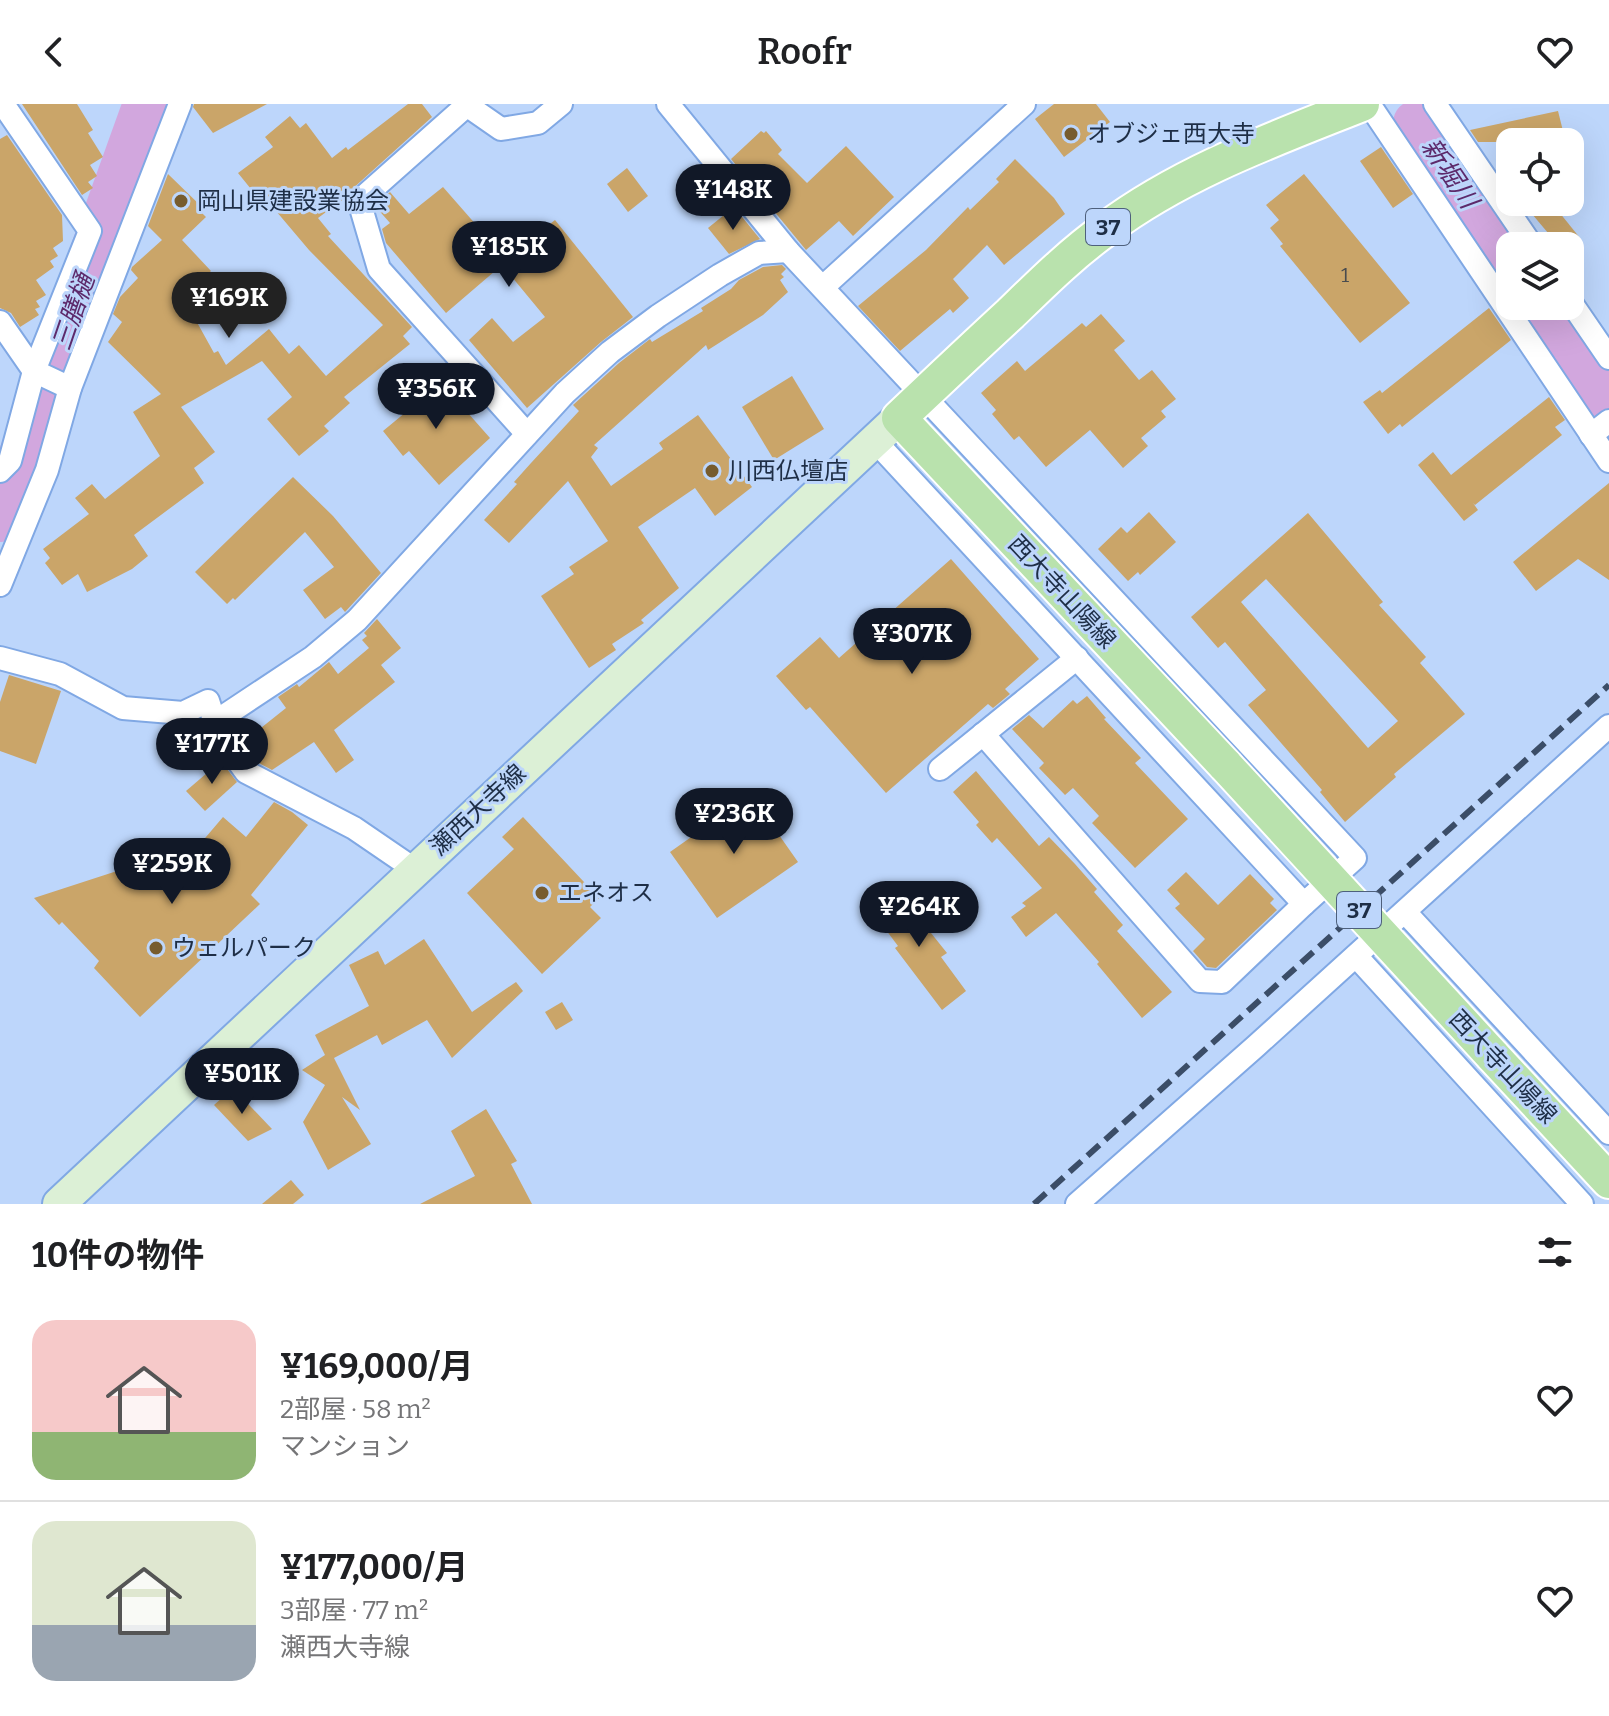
<!DOCTYPE html>
<html lang="ja">
<head>
<meta charset="utf-8">
<style>
  :root { --surface:#fff; --page:#f6f6f6; --text:#202124; --muted:#757577; --line:#e0e0e0; --accent:#111827 }
  body { margin:0; font-family:Bitter,"Noto Sans JP",serif; background:var(--page); color:var(--text); height:100vh; display:flex; flex-direction:column; font-size:30px; white-space:nowrap }
  * { box-sizing:border-box; margin:0 }
  p { font-size:26px; color:var(--muted) }
  .icon { flex:none; width:44px; height:44px; fill:none; stroke:currentColor; stroke-width:2; stroke-linecap:round; stroke-linejoin:round }
  .map { position:relative; height:1100px; overflow:hidden }
  .sheet { display:flex; flex-direction:column; background:var(--surface); flex:1 }
  .sheet>* { flex:none }
  .tools { position:absolute; left:1496px; top:24px; display:grid; gap:16px }
  .tools a { display:grid; place-items:center; width:88px; height:88px; border-radius:16px; background:var(--surface); box-shadow:0 8px 32px #0002; font-size:40px }
  .price { position:absolute; translate:-50% -68px; padding:0 18px; border-radius:28px; background:var(--accent); color:#fff; font-size:26px; line-height:52px; filter:drop-shadow(0 2px 4px #0008) }
  .price::after { content:''; position:absolute; left:50%; top:48px; width:24px; height:18px; margin-left:-12px; background:inherit; clip-path:polygon(0 0,100% 0,50% 100%) }
  .price.active { background:#222; color:#fff }
  ul { padding:0; list-style:none }
  li { display:flex; align-items:center; gap:24px; height:200px; padding:0 32px }
  li+li { border-top:2px solid var(--line) }
  li span { display:grid; place-items:center; flex:none; width:224px; height:160px; border-radius:24px; color:#555 }
  li>.icon { margin-inline-start:auto }
  span .icon { width:96px; height:96px; fill:#fffc; stroke-width:1 }
  li b { font-size:34px }
  h2 { display:flex; justify-content:space-between; align-items:center; height:96px; padding:0 32px; font-size:34px }
  header { display:flex; justify-content:space-between; align-items:center; height:104px; padding:0 32px; background:var(--surface); font-size:36px; font-weight:600 }
  .map>svg:first-child { display:block }
  .lines { fill:none; stroke-linecap:round; stroke-linejoin:round }
  .river { stroke:#d2a7de; stroke-width:46 }
  .building { fill:#caa569; fill-rule:evenodd }
  .minor-casing { stroke:#80a8e4; stroke-width:26 }
  .secondary-casing { stroke:#80a8e4; stroke-width:36 }
  .primary-casing { stroke:#fff; stroke-width:38 }
  .minor { stroke:#fff; stroke-width:22 }
  .secondary { stroke:#dcf0d6; stroke-width:32 }
  .primary { stroke:#b9e2ad; stroke-width:34 }
  .rail { stroke:#3b4d67; stroke-width:6; stroke-dasharray:16 8; stroke-linecap:butt }
  .primary-bridge-casing { stroke:#fff; stroke-width:38; stroke-linecap:butt }
  .primary-bridge { stroke:#b9e2ad; stroke-width:34 }
  .poi-dot { fill:#775c2e; stroke:#bdd6fb; stroke-width:3 }
  .labels { text-anchor:middle; stroke-width:6; stroke-linejoin:round; paint-order:stroke }
  .number-label { font-size:20px; fill:#494c4f }
  .shield { fill:#bdd6fb; stroke:#4e607c; stroke-width:2 }
  .shield-label { font-size:22px; font-weight:bold; fill:#1e2e46 }
  .poi-label { font-size:24px; fill:#1e2e46; stroke:#bdd6fb; text-anchor:start }
  .street-label { font-size:24px; fill:#1e2e46; stroke:#bdd6fb }
  .water-label { font-size:26px; font-style:italic; fill:#5d2a6b; stroke:#bdd6fb }
</style>
</head>
<body>
<header><svg class="icon" aria-label="back" viewBox="0 0 24 24"><path d="M15 5l-7 7 7 7"/></svg>Roofr<svg class="icon" aria-label="heart" viewBox="0 0 24 24"><path d="M12 20l-8-8c-3-5 5-10 8-4 3-6 11-1 8 4z"/></svg></header>
<div class="map">
<svg width="1609" height="1100" viewBox="0 0 1609 1100">
  <rect width="100%" height="100%" fill="#bdd6fb"/>
  <g class="lines">
    <g class="river">
      <path d="M 1416,19 L 1510,158"/>
      <path d="M 1540,202 L 1609,305"/>
      <path d="M 0,415 L 54,256 L 146,0"/>
    </g>
  </g>
  <g class="building">
    <path d="M 22,0 L 77,0 L 93,26 L 88,29 L 103,53 L 90,61 L 97,72 L 88,78 L 93,84 L 82,91 Z"/>
    <path d="M 194,0 L 267,0 L 213,29 L 193,3 Z"/>
    <path d="M 408,0 L 422,0 L 432,13 L 350,87 L 345,94 L 318,114 L 331,130 L 328,132 L 412,223 L 403,232 L 410,240 L 344,293 L 350,299 L 324,322 L 329,327 L 299,352 L 267,315 L 292,293 L 262,257 L 181,303 L 215,348 L 194,364 L 204,379 L 134,431 L 148,452 L 132,465 L 87,488 L 78,470 L 62,481 L 45,459 L 50,454 L 43,445 L 89,410 L 75,394 L 92,380 L 105,395 L 160,352 L 133,308 L 161,290 L 108,238 L 122,218 L 113,210 L 120,193 L 138,174 L 131,166 L 132,163 L 162,136 L 148,122 L 168,70 L 204,105 L 201,108 L 206,113 L 182,136 L 211,167 L 183,193 L 214,249 L 218,247 L 226,261 L 269,225 L 289,250 L 299,241 L 326,272 L 383,221 L 309,146 L 265,94 L 263,95 L 258,88 L 255,90 L 238,69 L 273,43 L 265,33 L 290,12 L 300,24 L 306,19 L 332,54 L 346,43 L 348,46 Z"/>
    <path d="M 1054,0 L 1096,0 L 1110,18 L 1064,53 L 1035,15 Z"/>
    <path d="M 1558,7 L 1564,31 L 1558,32 L 1560,38 L 1478,38 L 1470,26 Z"/>
    <path d="M 761,27 L 764,29 L 766,27 L 782,46 L 778,50 L 807,79 L 846,42 L 894,93 L 853,132 L 839,117 L 806,146 L 731,55 Z"/>
    <path d="M 7,31 L 62,111 L 63,137 L 53,144 L 58,152 L 50,157 L 54,163 L 36,176 L 46,191 L 36,197 L 40,203 L 35,205 L 39,211 L 20,223 L 11,209 L 0,204 L 0,35 Z"/>
    <path d="M 1381,43 L 1413,90 L 1393,104 L 1360,57 Z"/>
    <path d="M 1015,55 L 1054,94 L 1065,110 L 1004,161 L 987,141 L 953,175 L 969,194 L 953,209 L 950,205 L 900,247 L 858,202 L 926,146 L 968,103 L 970,106 L 999,78 L 996,75 Z"/>
    <path d="M 627,64 L 648,92 L 628,108 L 607,80 Z"/>
    <path d="M 1304,70 L 1410,199 L 1360,239 L 1280,142 L 1283,140 L 1270,124 L 1279,116 L 1266,101 Z"/>
    <path d="M 443,83 L 506,155 L 555,116 L 633,213 L 601,238 L 527,304 L 469,236 L 492,214 L 513,238 L 545,213 L 502,161 L 446,209 L 386,139 L 382,125 L 390,119 L 375,102 L 390,88 L 409,110 Z"/>
    <path d="M 1522,98 L 1551,98 L 1580,134 L 1570,142 L 1559,142 Z"/>
    <path d="M 734,103 L 760,135 L 729,150 L 708,124 Z"/>
    <path d="M 782,161 L 786,165 L 781,170 L 784,173 L 780,176 L 788,188 L 763,211 L 708,246 L 706,241 L 594,341 L 598,344 L 591,353 L 611,382 L 663,345 L 659,339 L 698,311 L 752,383 L 715,412 L 695,384 L 638,423 L 679,484 L 641,516 L 644,519 L 612,540 L 616,546 L 589,564 L 541,492 L 574,470 L 569,463 L 608,437 L 568,377 L 509,439 L 484,416 L 517,380 L 514,378 L 531,359 L 579,307 L 573,301 L 619,259 L 650,235 L 652,238 L 703,207 L 701,204 L 731,185 L 739,176 L 763,163 Z"/>
    <path d="M 1489,204 L 1511,236 L 1402,323 L 1400,320 L 1388,330 L 1363,298 L 1380,286 L 1382,289 Z"/>
    <path d="M 1101,210 L 1125,237 L 1114,246 L 1139,276 L 1152,266 L 1176,295 L 1161,307 L 1166,313 L 1141,334 L 1148,342 L 1123,364 L 1090,326 L 1046,363 L 1019,332 L 1014,336 L 992,310 L 996,306 L 981,289 L 1017,257 L 1025,267 L 1082,219 L 1086,223 Z"/>
    <path d="M 792,272 L 824,325 L 774,356 L 742,303 Z"/>
    <path d="M 438,275 L 490,334 L 439,381 L 409,347 L 403,352 L 383,327 L 406,308 L 400,301 L 427,278 L 430,282 Z"/>
    <path d="M 1549,293 L 1565,316 L 1555,323 L 1562,331 L 1475,401 L 1473,399 L 1478,406 L 1464,417 L 1418,361 L 1433,348 L 1451,371 Z"/>
    <path d="M 293,373 L 333,412 L 381,469 L 345,508 L 341,503 L 325,515 L 303,486 L 334,463 L 305,428 L 235,496 L 233,494 L 227,500 L 195,468 Z"/>
    <path d="M 1609,379 L 1609,476 L 1578,455 L 1536,487 L 1513,458 Z"/>
    <path d="M 1149,408 L 1176,438 L 1140,471 L 1138,468 L 1128,477 L 1098,445 L 1121,423 L 1127,429 Z"/>
    <path d="M 1308,409 L 1383,498 L 1379,501 L 1426,553 L 1420,559 L 1465,610 L 1394,670 L 1396,673 L 1345,718 L 1320,688 L 1322,686 L 1248,601 L 1266,586 L 1225,538 L 1218,544 L 1191,513 ZM 1266,475 L 1398,617 L 1368,644 L 1241,498 Z"/>
    <path d="M 951,455 L 1039,555 L 1005,585 L 1010,590 L 993,604 L 988,600 L 886,689 L 810,603 L 806,606 L 776,572 L 820,533 L 839,554 Z"/>
    <path d="M 377,515 L 401,544 L 381,561 L 395,578 L 334,626 L 354,656 L 336,669 L 314,638 L 272,666 L 255,657 L 242,639 L 286,604 L 278,593 L 297,580 L 299,583 L 329,558 L 338,570 L 369,544 L 362,536 L 367,532 L 364,529 Z"/>
    <path d="M 9,571 L 61,587 L 36,660 L 0,647 L 0,598 Z"/>
    <path d="M 1087,592 L 1106,614 L 1104,615 L 1141,654 L 1135,659 L 1188,715 L 1135,764 L 1092,719 L 1099,712 L 1073,684 L 1065,691 L 1039,664 L 1044,659 L 1012,625 L 1029,611 L 1043,624 L 1073,596 L 1077,600 Z"/>
    <path d="M 221,657 L 237,678 L 205,707 L 186,687 Z"/>
    <path d="M 976,667 L 1039,742 L 1049,733 L 1075,760 L 1097,785 L 1094,788 L 1123,821 L 1117,827 L 1172,888 L 1142,914 L 1097,860 L 1099,858 L 1056,809 L 1026,833 L 1011,813 L 1026,802 L 1022,799 L 1042,784 L 997,734 L 992,739 L 976,721 L 979,718 L 953,688 Z"/>
    <path d="M 751,691 L 798,758 L 717,814 L 670,748 L 704,724 L 701,719 L 719,707 L 722,711 Z"/>
    <path d="M 274,698 L 292,708 L 308,721 L 251,791 L 260,800 L 140,913 L 94,864 L 99,857 L 62,818 L 59,821 L 34,794 L 200,740 L 223,713 L 246,733 Z"/>
    <path d="M 523,713 L 599,794 L 590,803 L 601,814 L 542,870 L 467,789 L 514,745 L 502,733 Z"/>
    <path d="M 1186,768 L 1218,801 L 1250,770 L 1274,795 L 1270,799 L 1277,806 L 1216,864 L 1207,863 L 1193,847 L 1205,835 L 1175,804 L 1180,800 L 1167,786 Z"/>
    <path d="M 895,784 L 947,849 L 941,853 L 966,887 L 942,906 L 895,844 L 898,842 L 886,826 L 889,824 L 872,802 Z"/>
    <path d="M 424,835 L 472,908 L 516,878 L 523,887 L 452,954 L 427,916 L 382,941 L 377,931 L 334,954 L 360,1006 L 342,993 L 371,1040 L 328,1066 L 303,1018 L 325,981 L 302,966 L 325,951 L 315,931 L 369,902 L 349,861 L 378,847 L 385,861 Z"/>
    <path d="M 562,898 L 573,916 L 556,926 L 545,908 Z"/>
    <path d="M 233,984 L 272,1025 L 248,1037 L 214,1001 Z"/>
    <path d="M 486,1005 L 517,1057 L 511,1060 L 532,1100 L 420,1100 L 475,1072 L 451,1027 Z"/>
    <path d="M 291,1076 L 304,1091 L 293,1100 L 262,1100 Z"/>
  </g>
  <g class="lines">
    <g class="minor-casing">
      <g id="minor">
        <path d="M 465,0 L 501,25 L 538,19 L 561,0"/>
        <path d="M 668,0 L 788,147 L 1355,754 L 1304,800 L 875,337"/>
        <path d="M 1369,0 L 1609,357"/>
        <path d="M 1435,0 L 1532,142"/>
        <path d="M 466,2 L 359,97 L 379,165 L 527,330"/>
        <path d="M 823,183 L 1024,0"/>
        <path d="M 1570,197 L 1609,254"/>
        <path d="M 0,218 L 34,267 L 70,284"/>
        <path d="M 1591,331 L 1609,317"/>
        <path d="M 0,367 L 10,357 L 34,267 L 90,127 L 3,0"/>
        <path d="M 0,481 L 47,366 L 70,284 L 180,0"/>
        <path d="M 0,554 L 60,570 L 123,604 L 183,609 L 208,597 L 219,631 L 246,668 L 354,724 L 414,765"/>
        <path d="M 215,618 L 313,553 L 357,516 L 565,289 L 610,248 L 658,212 L 720,171 L 759,149 L 788,147"/>
        <path d="M 983,630 L 1200,877 L 1222,878 L 1304,800"/>
        <path d="M 940,665 L 1077,554"/>
        <path d="M 1405,808 L 1609,1029"/>
        <path d="M 1356,852 L 1582,1100"/>
        <path d="M 1077,1100 L 1256,942 L 1609,622"/>
      </g>
    </g>
    <g class="secondary-casing">
      <path id="secondary" d="M 59,1100 L 899,314"/>
    </g>
    <g class="primary-casing">
      <g id="primary">
        <path d="M 1226,662 L 899,314 C 936,279 973,244 1010,210 C 1041,180 1071,150 1106,125 C 1182,68 1274,35 1362,0"/>
        <path d="M 1492,951 L 1609,1077"/>
      </g>
    </g>
    <use href="#minor" class="minor"/>
    <use href="#secondary" class="secondary"/>
    <use href="#primary" class="primary"/>
    <path class="rail" d="M 1034,1100 L 1609,581"/>
    <g class="primary-bridge-casing">
      <path id="primary-bridge" d="M 1226,662 L 1492,951"/>
    </g>
    <use href="#primary-bridge" class="primary-bridge"/>
  </g>
  <g class="poi-dot">
    <circle cx="1071" cy="30" r="8"/>
    <circle cx="181" cy="97" r="8"/>
    <circle cx="712" cy="367" r="8"/>
    <circle cx="542" cy="789" r="8"/>
    <circle cx="156" cy="844" r="8"/>
  </g>
  <g class="labels">
    <g class="number-label">
      <text x="1345" y="178">1</text>
    </g>
    <g class="shield">
      <rect x="1086" y="105" width="44" height="36" rx="6"/>
      <rect x="1337" y="788" width="44" height="36" rx="6"/>
    </g>
    <g class="shield-label">
      <text x="1108" y="131">37</text>
      <text x="1359" y="814">37</text>
    </g>
    <g class="poi-label">
      <text x="1087" y="38">オブジェ西大寺</text>
      <text x="197" y="105">岡山県建設業協会</text>
      <text x="728" y="375">川西仏壇店</text>
      <text x="558" y="797">エネオス</text>
      <text x="172" y="852">ウェルパーク</text>
    </g>
    <g class="street-label">
      <text transform="translate(1062 488) rotate(47)" y="8">西大寺山陽線</text>
      <text transform="translate(478 706) rotate(-43)" y="8">瀬西大寺線</text>
      <text transform="translate(1503 963) rotate(47)" y="8">西大寺山陽線</text>
    </g>
    <g class="water-label">
      <text transform="translate(1450 69) rotate(56)" y="9">新堀川</text>
      <text transform="translate(73 208) rotate(-71)" y="9">三膳樋</text>
    </g>
  </g>
</svg>
<div class="tools">
<a><svg class="icon" aria-label="locate" viewBox="0 0 24 24"><circle cx="12" cy="12" r="6"/><path d="M12 2v4M12 18v4M2 12h4M18 12h4"/></svg></a>
<a><svg class="icon" aria-label="layers" viewBox="0 0 24 24"><path d="M12 4l9 5-9 5-9-5zM3 14l9 5 9-5"/></svg></a>
</div>
<b class="price" style="left:733px;top:128px">¥148K</b>
<b class="price" style="left:509px;top:185px">¥185K</b>
<b class="price active" style="left:229px;top:236px">¥169K</b>
<b class="price" style="left:436px;top:327px">¥356K</b>
<b class="price" style="left:912px;top:572px">¥307K</b>
<b class="price" style="left:212px;top:682px">¥177K</b>
<b class="price" style="left:734px;top:752px">¥236K</b>
<b class="price" style="left:172px;top:802px">¥259K</b>
<b class="price" style="left:919px;top:845px">¥264K</b>
<b class="price" style="left:242px;top:1012px">¥501K</b>
</div>
<section class="sheet">
<h2>10件の物件<svg class="icon" aria-label="filters" viewBox="0 0 24 24"><path d="M4 7h16M4 17h16"/><circle cx="9" cy="7" r="2"/><circle cx="15" cy="17" r="2"/></svg></h2>
<ul>
<li><span style="background:linear-gradient(#f6c9c9 70%,#8fb573 0)"><svg class="icon" aria-label="home" viewBox="0 0 24 24"><path d="M3 11l9-7 9 7M6 9v11h12V9"/></svg></span><div><b>¥169,000/月</b><p>2部屋 · 58 m²</p><p>マンション</p></div><svg class="icon" aria-label="heart" viewBox="0 0 24 24"><path d="M12 20l-8-8c-3-5 5-10 8-4 3-6 11-1 8 4z"/></svg></li>
<li><span style="background:linear-gradient(#dfe7d0 65%,#9aa5b1 0)"><svg class="icon" aria-label="home" viewBox="0 0 24 24"><path d="M3 11l9-7 9 7M6 9v11h12V9"/></svg></span><div><b>¥177,000/月</b><p>3部屋 · 77 m²</p><p>瀬西大寺線</p></div><svg class="icon" aria-label="heart" viewBox="0 0 24 24"><path d="M12 20l-8-8c-3-5 5-10 8-4 3-6 11-1 8 4z"/></svg></li>
</ul>
</section>
</body>
</html>
